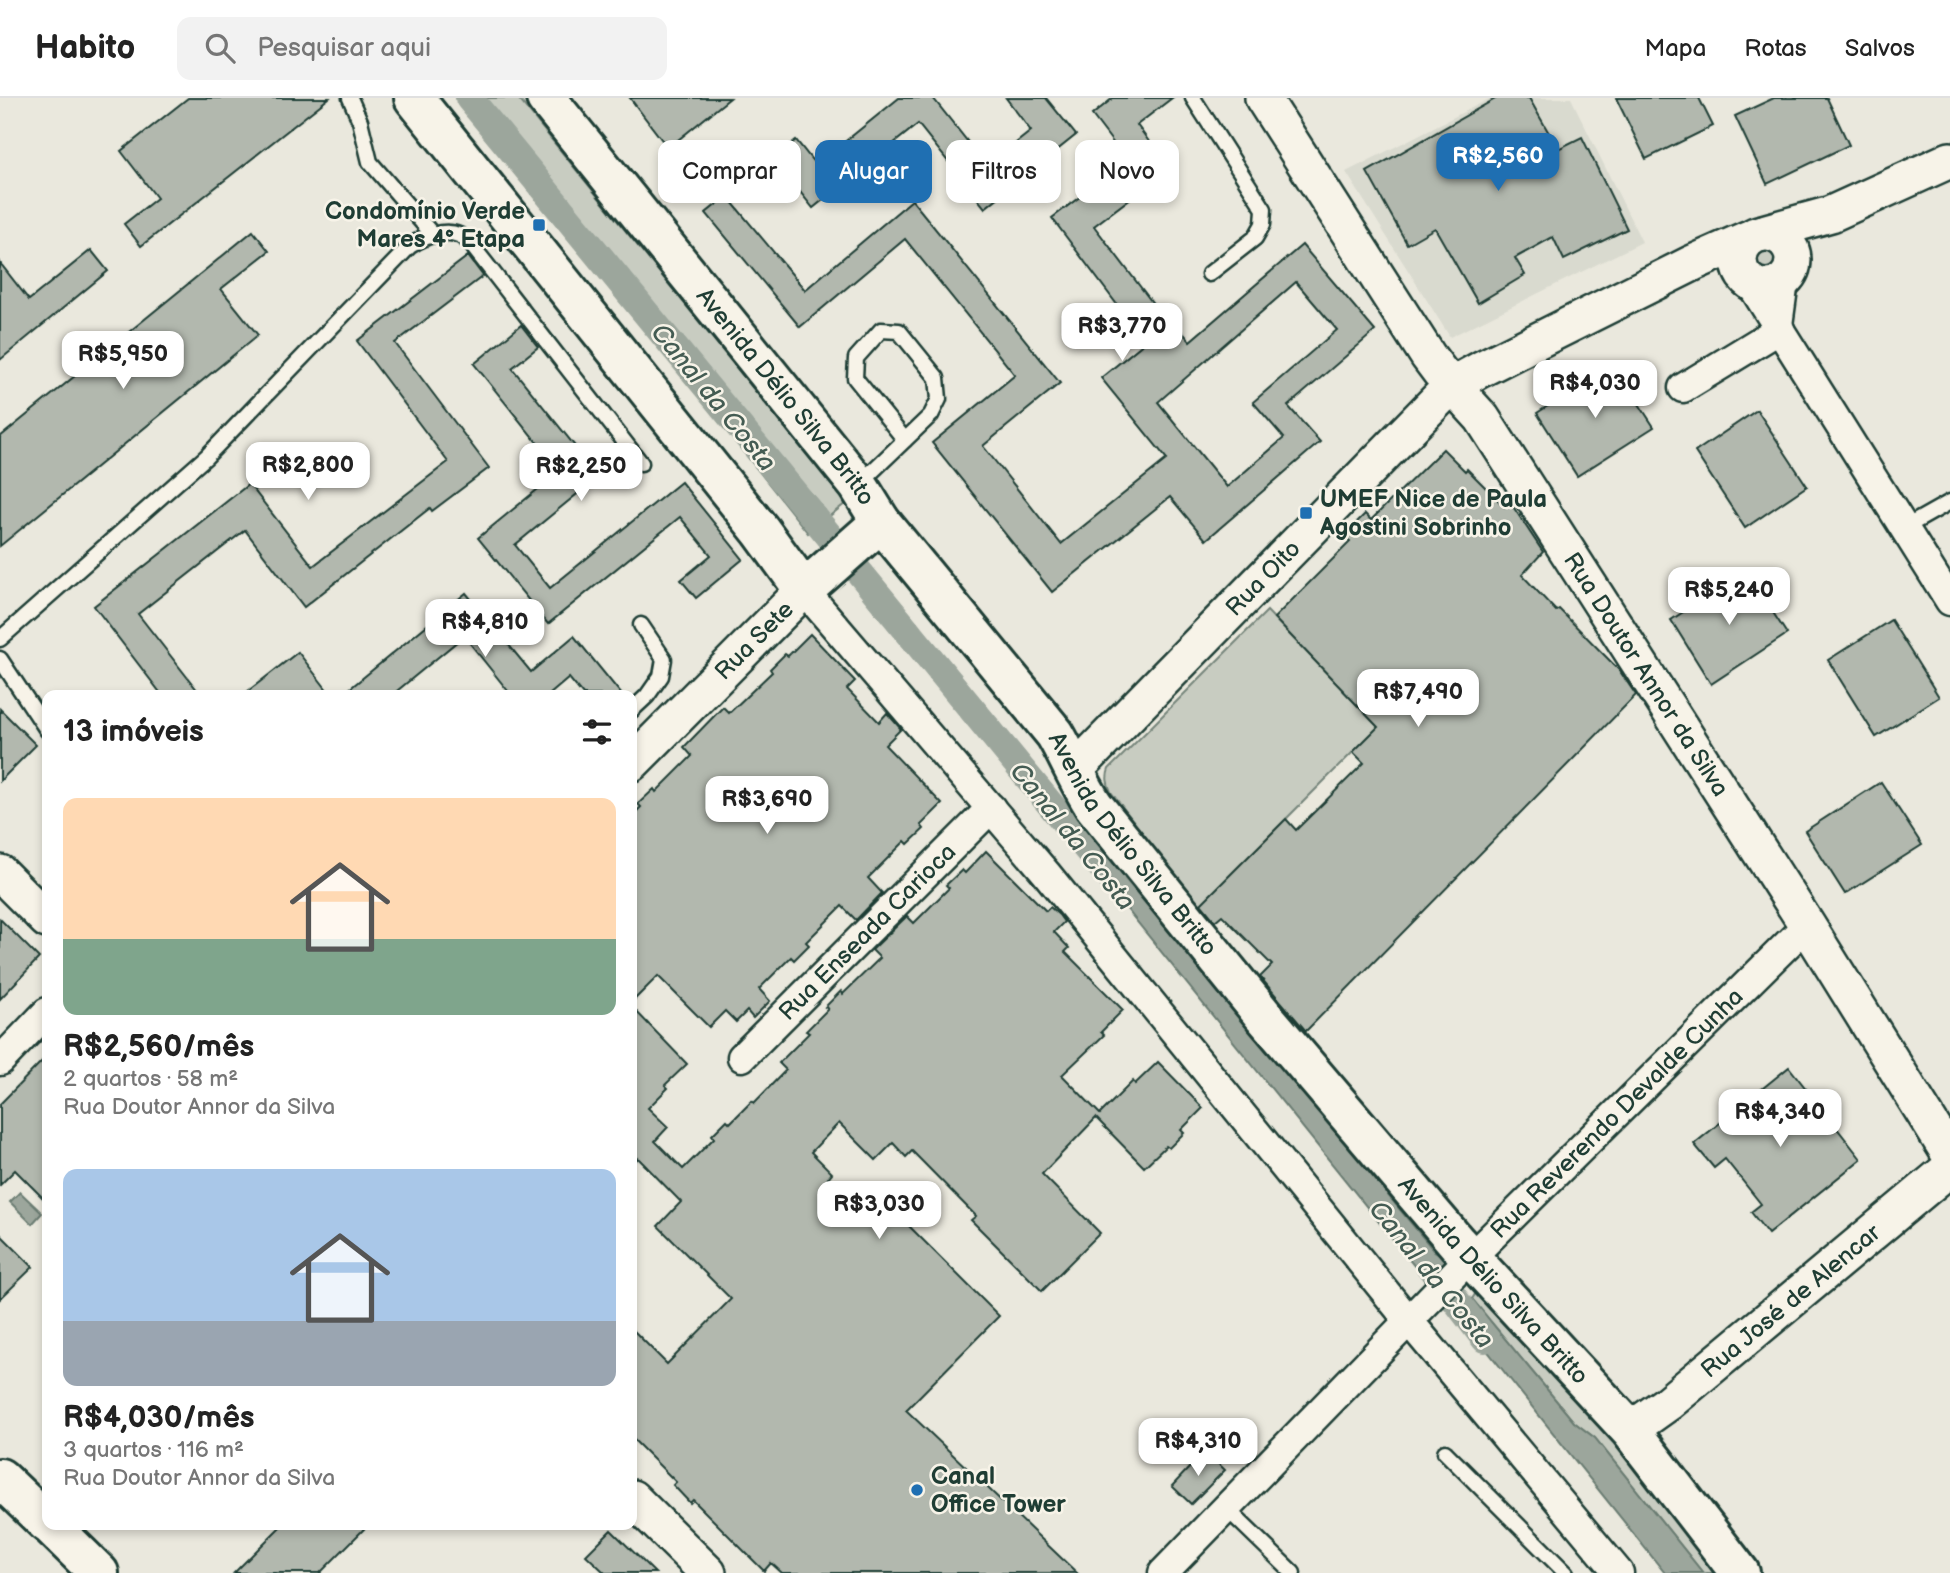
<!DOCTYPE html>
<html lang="pt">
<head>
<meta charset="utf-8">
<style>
  :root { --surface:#fff; --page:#f2f2f2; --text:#222; --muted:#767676; --line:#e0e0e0; --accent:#1f6fb2 }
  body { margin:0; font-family:"Balsamiq Sans",sans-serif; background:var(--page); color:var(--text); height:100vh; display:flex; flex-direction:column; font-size:26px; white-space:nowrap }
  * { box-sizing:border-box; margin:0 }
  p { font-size:23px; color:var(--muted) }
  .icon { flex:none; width:38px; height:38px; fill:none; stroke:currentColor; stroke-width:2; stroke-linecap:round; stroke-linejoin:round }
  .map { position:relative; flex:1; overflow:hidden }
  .sheet { position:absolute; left:42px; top:592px; width:595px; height:840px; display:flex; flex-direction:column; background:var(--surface); border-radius:14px; box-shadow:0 4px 10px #0003 }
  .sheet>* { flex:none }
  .guide { position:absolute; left:658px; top:42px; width:665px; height:63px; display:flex; gap:14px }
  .price { position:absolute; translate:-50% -60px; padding:0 16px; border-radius:14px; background:#fff; color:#222; font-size:23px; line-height:46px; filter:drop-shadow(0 2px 4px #0008) }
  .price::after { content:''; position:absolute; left:50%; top:42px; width:21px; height:16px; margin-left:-10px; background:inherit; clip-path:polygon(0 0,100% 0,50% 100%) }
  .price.selected { background:var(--accent); color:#fff }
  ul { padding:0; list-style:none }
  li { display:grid; align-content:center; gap:14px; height:371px; padding:0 21px }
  li span { display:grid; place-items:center; height:217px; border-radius:14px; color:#555 }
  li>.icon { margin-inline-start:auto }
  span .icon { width:126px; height:126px; fill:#fffc; stroke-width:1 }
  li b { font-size:30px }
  h2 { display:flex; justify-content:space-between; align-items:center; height:84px; padding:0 21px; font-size:30px }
  .pill { padding:0 24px; border-radius:14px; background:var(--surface); box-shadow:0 4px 10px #0003; font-size:24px; line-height:63px }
  .pill.selected { background:var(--accent); color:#fff }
  header { display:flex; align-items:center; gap:42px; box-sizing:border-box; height:98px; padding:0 35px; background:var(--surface); border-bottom:2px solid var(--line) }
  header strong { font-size:33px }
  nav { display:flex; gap:38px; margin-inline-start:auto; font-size:24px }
  .search { width:490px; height:63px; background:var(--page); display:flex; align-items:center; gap:18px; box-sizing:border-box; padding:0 24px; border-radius:14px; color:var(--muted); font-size:26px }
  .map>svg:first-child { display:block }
  .built { fill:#d9dacf }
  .green { fill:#c8ccc1; stroke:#74847a; stroke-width:2 }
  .water { fill:#9ca69c; stroke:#6a7c72; stroke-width:2 }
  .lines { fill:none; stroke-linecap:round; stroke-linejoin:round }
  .canal { stroke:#9ca69c; stroke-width:28 }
  .building { fill:#b2b8ae; stroke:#1f3d34; stroke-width:2; fill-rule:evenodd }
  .service-casing { stroke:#1f3d34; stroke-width:19 }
  .minor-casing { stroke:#1f3d34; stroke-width:33 }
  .tertiary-casing { stroke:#1f3d34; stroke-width:40 }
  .secondary-casing { stroke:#1f3d34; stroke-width:44 }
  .primary-casing { stroke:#1f3d34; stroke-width:44 }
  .service { stroke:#f7f3e8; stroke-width:14 }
  .minor { stroke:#f7f3e8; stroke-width:28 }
  .tertiary { stroke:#f7f3e8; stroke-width:35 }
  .secondary { stroke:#f7f3e8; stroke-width:38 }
  .primary { stroke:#f7f3e8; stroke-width:38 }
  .poi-dot { fill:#1f6fb2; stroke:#f7f3e8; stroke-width:2.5 }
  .labels { text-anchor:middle; stroke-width:5; stroke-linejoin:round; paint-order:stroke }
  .poi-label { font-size:24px; font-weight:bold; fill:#1f3d34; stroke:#f7f3e8; text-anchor:start }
  .street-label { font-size:24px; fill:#1f3d34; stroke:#f7f3e8 }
  .water-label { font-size:26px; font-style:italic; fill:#445c53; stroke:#f7f3e8 }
</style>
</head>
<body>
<header>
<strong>Habito</strong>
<div class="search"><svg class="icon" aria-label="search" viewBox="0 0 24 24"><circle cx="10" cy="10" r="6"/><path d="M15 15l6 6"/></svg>Pesquisar aqui</div>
<nav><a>Mapa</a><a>Rotas</a><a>Salvos</a></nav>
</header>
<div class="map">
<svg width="1950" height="1475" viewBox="0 0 1950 1475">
  <rect width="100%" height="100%" fill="#eae8dd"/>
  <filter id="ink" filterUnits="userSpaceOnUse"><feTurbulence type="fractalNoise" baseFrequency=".0143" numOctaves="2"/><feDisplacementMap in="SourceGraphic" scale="14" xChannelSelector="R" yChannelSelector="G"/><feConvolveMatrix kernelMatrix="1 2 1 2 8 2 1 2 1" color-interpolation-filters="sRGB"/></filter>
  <g filter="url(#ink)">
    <path class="built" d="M 1491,0 L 1571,0 L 1642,144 L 1450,239 L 1346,74 Z"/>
    <g class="green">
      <path d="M 462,0 L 518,0 L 846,405 L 808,435 Z"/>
      <path d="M 1779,148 C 1794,163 1782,180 1763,177 C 1753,170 1750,162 1756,151 Z"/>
      <path d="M 1267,513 L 1378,629 L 1199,808 L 1111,694 C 1107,685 1106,679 1109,671 Z"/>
      <path d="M 1483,1184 L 1725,1475 L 1703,1475 L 1595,1340 L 1574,1324 L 1472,1201 Z"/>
    </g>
    <g class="water">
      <path d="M 1093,742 L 1446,1167 L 1428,1185 L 1080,753 Z"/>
      <path d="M 20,1094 L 42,1115 L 32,1126 L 10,1104 Z"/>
      <path d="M 1472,1201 L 1574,1324 L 1595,1340 L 1703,1475 L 1665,1475 L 1458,1216 Z"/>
    </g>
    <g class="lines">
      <g class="canal">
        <path d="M 469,0 L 1110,779"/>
        <path d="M 1429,1167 L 1485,1241"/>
      </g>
    </g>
    <g class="building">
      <path d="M 188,0 L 329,0 L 141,148 L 124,126 L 157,100 L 121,53 Z"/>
      <path d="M 630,0 L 730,0 L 668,50 Z"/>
      <path d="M 899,0 L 933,0 L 987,68 L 1031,33 L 1006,0 L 1046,0 L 1076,37 L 985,110 L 918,26 L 813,110 L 773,60 L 796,42 L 816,67 Z"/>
      <path d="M 1113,0 L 1172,0 L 1137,27 L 1169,71 L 1094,128 L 1161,216 L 1164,213 L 1190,243 L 1302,147 L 1375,233 L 1288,308 L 1320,344 L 1206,442 L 1170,399 L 1052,494 L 932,345 L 1015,277 L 905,141 L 800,229 L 706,115 L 727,98 L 805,192 L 912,102 L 1060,285 L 983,348 L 1061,446 L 1167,361 L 1101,280 L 1145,244 L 1052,120 L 1127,63 L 1092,17 ZM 1296,184 L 1337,232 L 1253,304 L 1284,340 L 1227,389 L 1158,304 Z"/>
      <path d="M 1497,0 L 1529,0 L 1558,51 L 1582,39 L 1627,131 L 1564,162 L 1553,139 L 1515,160 L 1525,177 L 1478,205 L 1435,130 L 1407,146 L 1367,74 Z"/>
      <path d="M 1616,0 L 1699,0 L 1713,28 L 1646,61 Z"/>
      <path d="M 1774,0 L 1827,0 L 1849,47 L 1767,86 L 1735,18 Z"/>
      <path d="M 253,133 L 269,153 L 221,191 L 258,237 L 0,448 L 0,339 Z"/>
      <path d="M 91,152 L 108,173 L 0,262 L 0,165 L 29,202 Z"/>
      <path d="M 468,158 L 483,178 L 395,245 L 489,370 L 432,413 L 430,410 L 304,509 L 245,432 L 138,516 L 201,597 L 162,597 L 94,508 L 249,386 L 313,468 L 448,364 L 357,243 Z"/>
      <path d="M 521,227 L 538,249 L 512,270 L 599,378 L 515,447 L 550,490 L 681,384 L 743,461 L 696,500 L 681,482 L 711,457 L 680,419 L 548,526 L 478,440 L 560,373 L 474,266 Z"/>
      <path d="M 1613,266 L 1654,329 L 1577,378 L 1537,315 Z"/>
      <path d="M 1757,312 L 1807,388 L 1745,430 L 1695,354 Z"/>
      <path d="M 1443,351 L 1465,373 L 1467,371 L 1505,409 L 1510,404 L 1543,454 L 1522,477 L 1556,513 L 1559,511 L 1619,572 L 1636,597 L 1306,933 L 1260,879 L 1272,867 L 1222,817 L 1215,823 L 1201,806 L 1286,721 L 1296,732 L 1364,665 L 1353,654 L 1378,629 L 1274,520 L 1350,444 L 1344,437 L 1365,416 L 1371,422 Z"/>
      <path d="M 1746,473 L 1787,536 L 1711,586 L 1671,522 Z"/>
      <path d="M 466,495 L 531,574 L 574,538 L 622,597 L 583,597 L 569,580 L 549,597 L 503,597 L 508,593 L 464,538 L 392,597 L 342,597 Z"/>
      <path d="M 1891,522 L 1939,599 L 1876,639 L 1828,562 Z"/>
      <path d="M 810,536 L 855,583 L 847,591 L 879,624 L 887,615 L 901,631 L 885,647 L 942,706 L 921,727 L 924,731 L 908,746 L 905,743 L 868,780 L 882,795 L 856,822 L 842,808 L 806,844 L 809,847 L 794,862 L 791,859 L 759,891 L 770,903 L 753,920 L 747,913 L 736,924 L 725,913 L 709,929 L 658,878 L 632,904 L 632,718 L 641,709 L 638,706 L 654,691 L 656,694 L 692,658 L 684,649 L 723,609 L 729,615 L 772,574 L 770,571 L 785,556 L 788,558 Z"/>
      <path d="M 298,554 L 331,597 L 243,597 Z"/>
      <path d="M 0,611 L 36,647 L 0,683 Z"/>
      <path d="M 1881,684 L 1922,747 L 1845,796 L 1805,733 Z"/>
      <path d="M 986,753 L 1046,813 L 1050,809 L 1059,817 L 1064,824 L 1054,834 L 1069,850 L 1065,854 L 1123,912 L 1101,934 L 1104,937 L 1062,977 L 1100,1016 L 1133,983 L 1135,986 L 1158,964 L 1203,1010 L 1181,1032 L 1184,1035 L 1169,1050 L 1166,1048 L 1144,1069 L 1096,1020 L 1042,1076 L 1100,1135 L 1042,1193 L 971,1122 L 976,1118 L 912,1053 L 906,1059 L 893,1045 L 876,1062 L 839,1025 L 811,1054 L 832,1075 L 828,1080 L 860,1113 L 877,1096 L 999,1218 L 906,1312 L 1077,1475 L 782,1475 L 771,1465 L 764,1473 L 693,1402 L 690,1405 L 673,1387 L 676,1384 L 632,1340 L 632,1231 L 667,1266 L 731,1201 L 658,1128 L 681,1104 L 638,1060 L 632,1066 L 632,909 L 687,966 L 665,987 L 668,990 L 648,1010 L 668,1029 L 655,1043 L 683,1071 L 714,1040 L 712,1037 L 727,1022 L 730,1025 L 752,1003 L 754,1005 L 786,972 L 779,965 L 809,935 L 806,933 L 828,911 L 825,909 L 841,893 L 843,896 L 880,860 L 872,852 L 907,818 L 914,825 L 949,790 L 946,787 L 962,772 L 965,775 Z"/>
      <path d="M 0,821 L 39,860 L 0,901 Z"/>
      <path d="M 47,958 L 47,1104 L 15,1072 L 0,1087 L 0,1006 Z"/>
      <path d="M 1789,969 L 1861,1061 L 1768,1136 L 1751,1114 L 1761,1106 L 1725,1061 L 1714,1070 L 1694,1046 Z"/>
      <path d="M 0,1136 L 33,1169 L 0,1201 Z"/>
      <path d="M 1205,1353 L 1225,1372 L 1191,1406 L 1172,1388 Z"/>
      <path d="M 283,1426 L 369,1426 L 320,1475 L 234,1475 Z"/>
      <path d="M 611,1432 L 655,1475 L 605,1475 L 586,1457 Z"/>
    </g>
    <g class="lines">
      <g class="service-casing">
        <g id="service">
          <path d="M 350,0 L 360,23 L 370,64 L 433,137"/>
          <path d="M 1193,0 L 1264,111 L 1263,126 L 1255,140 L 1209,176"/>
          <path d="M 859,386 L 931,317 L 939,301 L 937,280 L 899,233 L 881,232 L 856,260 L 855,280 L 905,342"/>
          <path d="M 1904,430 L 1950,404"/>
          <path d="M 0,541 L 206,359 L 410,148 C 428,136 453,127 470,145 L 641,365"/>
          <path d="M 0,561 L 47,632"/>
          <path d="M 632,612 L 647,598 L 661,578 L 664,561 L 641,527"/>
          <path d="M 1445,1354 L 1566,1475"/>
          <path d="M 1226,1410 L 1293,1475"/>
        </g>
      </g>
      <g class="minor-casing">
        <g id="minor">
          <path d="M 1751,186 L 1950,503"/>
          <path d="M 1778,227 L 1784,183"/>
          <path d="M 1683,290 L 1780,231"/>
          <path d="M 804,492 L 1046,775 L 1409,1223 L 1619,1475"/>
          <path id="s1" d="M 742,959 L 991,710"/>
          <path d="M 0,963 L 47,914"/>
          <path id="s2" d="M 1163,1475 L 1458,1172 L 1807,827"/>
        </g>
      </g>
      <g class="tertiary-casing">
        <g id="tertiary">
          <path id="s3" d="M 1263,0 L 1428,258 L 1440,274 L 1482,320 L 1807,827 L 1950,1057"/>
          <path d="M 1766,134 L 1831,116 L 1950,62"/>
          <circle cx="1766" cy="162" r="27"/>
          <path id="s4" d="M 632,665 L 804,492"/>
          <path id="s5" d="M 1074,673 L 1452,287 L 1481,271 L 1693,165 L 1747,141"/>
          <path d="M 0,775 L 47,822"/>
          <path id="s6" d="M 1630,1332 L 1668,1305 L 1950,1070"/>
          <path d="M 632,1400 L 708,1475"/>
        </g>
      </g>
      <g class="secondary-casing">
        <g id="secondary">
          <path d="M 414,0 L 761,433 L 804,492 L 881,424"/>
          <path id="s7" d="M 546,0 L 858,387 L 881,424 L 1055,636 C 1069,660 1079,685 1094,708 L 1263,917 L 1457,1145 L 1630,1332 L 1740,1475"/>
        </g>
      </g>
      <g class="primary-casing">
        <g id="primary">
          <path d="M 0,1380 L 47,1425"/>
          <path d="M 49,1426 L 99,1475"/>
        </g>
      </g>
      <use href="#service" class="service"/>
      <use href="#minor" class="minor"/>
      <use href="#tertiary" class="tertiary"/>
      <use href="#secondary" class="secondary"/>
      <use href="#primary" class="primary"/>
    </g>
  </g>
  <g class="poi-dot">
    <rect x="532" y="120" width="14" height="14" rx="3.5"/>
    <rect x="1299" y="408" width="14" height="14" rx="3.5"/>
    <circle cx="917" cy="1392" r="7"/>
  </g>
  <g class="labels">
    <g class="poi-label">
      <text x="525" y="121" text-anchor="end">Condomínio Verde<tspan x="525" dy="28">Mares 4° Etapa</tspan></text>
      <text x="1320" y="409">UMEF Nice de Paula<tspan x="1320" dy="28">Agostini Sobrinho</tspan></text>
      <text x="931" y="1386">Canal<tspan x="931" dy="28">Office Tower</tspan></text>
    </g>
    <g class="street-label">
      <text dy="8" stroke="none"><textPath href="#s7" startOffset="383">Avenida Délio Silva Britto</textPath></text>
      <text dy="8" stroke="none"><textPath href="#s5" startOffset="270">Rua Oito</textPath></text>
      <text dy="8" stroke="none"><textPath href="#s4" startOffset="173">Rua Sete</textPath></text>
      <text dy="8" stroke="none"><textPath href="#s3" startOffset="693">Rua Doutor Annor da Silva</textPath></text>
      <text dy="8" stroke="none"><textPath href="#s7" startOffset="950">Avenida Délio Silva Britto</textPath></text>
      <text dy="8" stroke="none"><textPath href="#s1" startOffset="177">Rua Enseada Carioca</textPath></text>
      <text dy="8" stroke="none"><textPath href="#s2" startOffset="646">Rua Reverendo Devalde Cunha</textPath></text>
      <text dy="8" stroke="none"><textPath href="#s7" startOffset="1517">Avenida Délio Silva Britto</textPath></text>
      <text dy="8" stroke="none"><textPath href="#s6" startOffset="206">Rua José de Alencar</textPath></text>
    </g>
    <g class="water-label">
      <text transform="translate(714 299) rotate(51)" y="9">Canal da Costa</text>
      <text transform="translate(1073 738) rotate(51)" y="9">Canal da Costa</text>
      <text transform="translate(1432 1176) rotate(51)" y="9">Canal da Costa</text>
    </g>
  </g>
</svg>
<b class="price selected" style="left:1498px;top:95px">R$2,560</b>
<b class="price" style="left:1122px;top:265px">R$3,770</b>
<b class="price" style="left:123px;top:293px">R$5,950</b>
<b class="price" style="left:1595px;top:322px">R$4,030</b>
<b class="price" style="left:308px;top:404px">R$2,800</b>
<b class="price" style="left:581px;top:405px">R$2,250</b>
<b class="price" style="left:1729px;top:529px">R$5,240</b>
<b class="price" style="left:485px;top:561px">R$4,810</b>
<b class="price" style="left:1418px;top:631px">R$7,490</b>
<b class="price" style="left:767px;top:738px">R$3,690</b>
<b class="price" style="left:1780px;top:1051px">R$4,340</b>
<b class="price" style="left:879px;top:1143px">R$3,030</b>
<b class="price" style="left:1198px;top:1380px">R$4,310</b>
<div class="guide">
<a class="pill">Comprar</a>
<a class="pill selected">Alugar</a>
<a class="pill">Filtros</a>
<a class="pill">Novo</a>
</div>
<section class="sheet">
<h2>13 imóveis<svg class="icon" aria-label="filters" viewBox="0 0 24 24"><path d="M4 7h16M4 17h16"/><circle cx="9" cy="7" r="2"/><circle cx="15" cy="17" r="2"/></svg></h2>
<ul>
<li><span style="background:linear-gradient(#ffd9b3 65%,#7fa58c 0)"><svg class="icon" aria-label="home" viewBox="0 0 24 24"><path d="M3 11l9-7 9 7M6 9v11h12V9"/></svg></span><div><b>R$2,560/mês</b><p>2 quartos · 58 m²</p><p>Rua Doutor Annor da Silva</p></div></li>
<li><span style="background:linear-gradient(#a9c7e8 70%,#9aa5b1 0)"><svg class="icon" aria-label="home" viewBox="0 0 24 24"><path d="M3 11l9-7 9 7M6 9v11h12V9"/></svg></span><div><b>R$4,030/mês</b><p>3 quartos · 116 m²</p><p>Rua Doutor Annor da Silva</p></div></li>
</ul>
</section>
</div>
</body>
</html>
